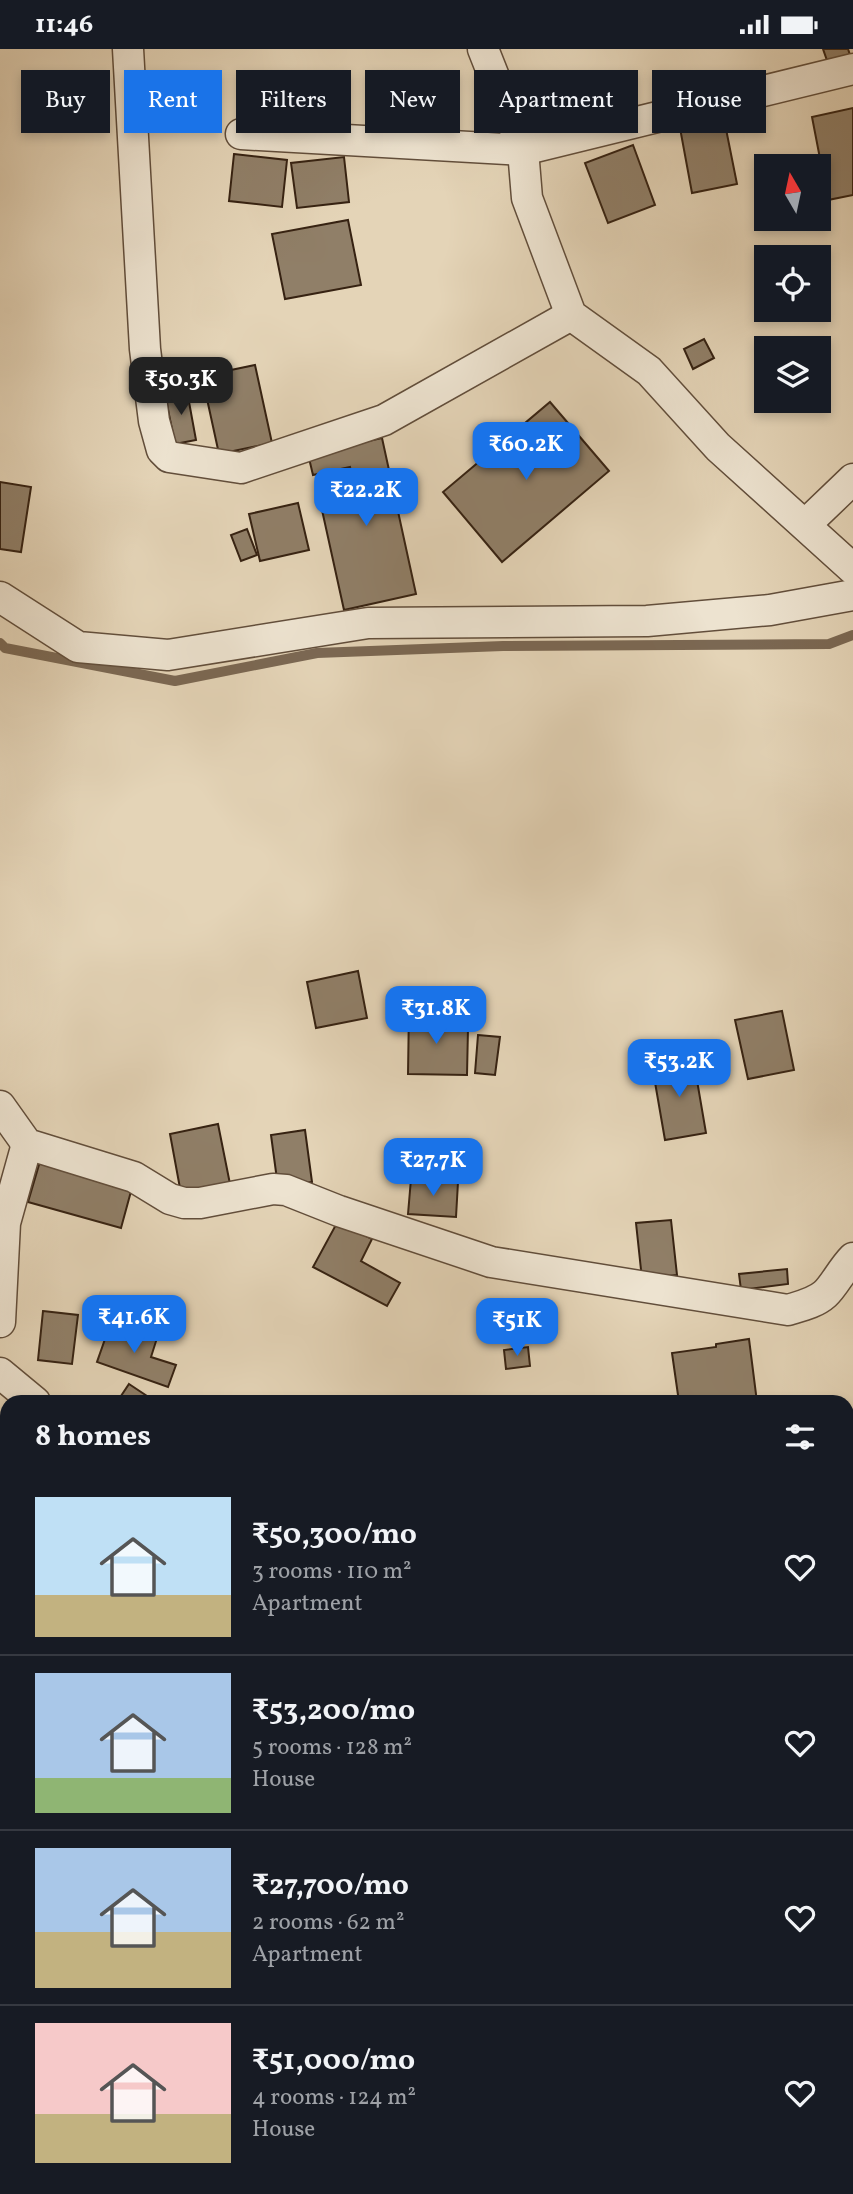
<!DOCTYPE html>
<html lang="en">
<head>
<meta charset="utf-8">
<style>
  :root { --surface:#171b24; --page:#242831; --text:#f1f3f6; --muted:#9ea1a6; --line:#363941; --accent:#1a73e8 }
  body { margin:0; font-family:Vollkorn,serif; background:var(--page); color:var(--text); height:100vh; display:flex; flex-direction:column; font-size:26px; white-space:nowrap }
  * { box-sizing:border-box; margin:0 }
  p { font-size:23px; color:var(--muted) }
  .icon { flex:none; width:38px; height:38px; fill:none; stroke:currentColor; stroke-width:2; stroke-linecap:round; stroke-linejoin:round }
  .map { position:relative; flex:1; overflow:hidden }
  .details { position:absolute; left:0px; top:1346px; width:854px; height:800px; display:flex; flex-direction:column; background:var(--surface); border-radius:21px 21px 0 0; box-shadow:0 4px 10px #0003 }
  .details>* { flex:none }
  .guide { position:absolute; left:21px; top:21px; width:812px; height:63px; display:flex; gap:14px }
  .needle { width:46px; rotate:351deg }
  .controls { position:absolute; left:754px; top:105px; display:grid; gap:14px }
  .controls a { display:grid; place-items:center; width:77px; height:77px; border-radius:0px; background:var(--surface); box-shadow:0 4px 10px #0003; font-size:35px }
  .price { position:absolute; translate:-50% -60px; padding:0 16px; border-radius:14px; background:var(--accent); color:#fff; font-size:23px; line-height:46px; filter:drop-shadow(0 2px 4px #0008) }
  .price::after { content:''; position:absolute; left:50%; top:42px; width:21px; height:16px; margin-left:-10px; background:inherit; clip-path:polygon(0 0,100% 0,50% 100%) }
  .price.current { background:#222; color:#fff }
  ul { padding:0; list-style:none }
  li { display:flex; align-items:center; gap:21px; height:175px; padding:0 35px }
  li+li { border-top:2px solid var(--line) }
  li span { display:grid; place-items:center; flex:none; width:196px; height:140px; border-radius:0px; color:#555 }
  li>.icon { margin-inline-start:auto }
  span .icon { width:84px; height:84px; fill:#fffc; stroke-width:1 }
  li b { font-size:30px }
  h2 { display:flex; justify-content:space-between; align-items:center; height:84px; padding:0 35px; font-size:30px }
  .chip { padding:0 24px; border-radius:0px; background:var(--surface); box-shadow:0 4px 10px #0003; font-size:24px; line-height:63px }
  .chip.current { background:var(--accent); color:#fff }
  .status { display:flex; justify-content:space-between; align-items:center; height:49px; padding:0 35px; background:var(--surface); direction:ltr }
  .status svg { height:19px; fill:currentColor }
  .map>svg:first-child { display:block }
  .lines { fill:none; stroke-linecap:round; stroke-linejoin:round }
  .stream { stroke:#7b6853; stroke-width:10 }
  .building { fill:#907f68; stroke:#362212; stroke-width:2 }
  .street-casing { stroke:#624e3b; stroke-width:33 }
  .street { stroke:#ede3d0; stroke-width:30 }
</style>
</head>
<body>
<div class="status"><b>11:46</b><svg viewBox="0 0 49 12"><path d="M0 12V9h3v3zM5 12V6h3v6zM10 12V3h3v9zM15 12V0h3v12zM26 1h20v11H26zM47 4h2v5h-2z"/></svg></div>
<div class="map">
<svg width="853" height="2145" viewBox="0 0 853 2145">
  <rect width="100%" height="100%" fill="#e4d4b7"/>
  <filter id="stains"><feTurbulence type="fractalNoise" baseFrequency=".00286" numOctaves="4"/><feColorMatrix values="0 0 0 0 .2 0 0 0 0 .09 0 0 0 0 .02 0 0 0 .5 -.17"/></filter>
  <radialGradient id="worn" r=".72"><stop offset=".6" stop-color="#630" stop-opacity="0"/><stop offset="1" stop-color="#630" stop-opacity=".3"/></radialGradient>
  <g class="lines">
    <path class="stream" d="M 0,594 L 5,599 L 175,632 L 317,604 L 503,597 L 829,595 L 853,586"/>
  </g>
  <g class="building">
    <path d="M 823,0 L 848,0 L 853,15 L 831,23 Z"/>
    <path d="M 853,59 L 853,146 L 828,151 L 812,68 Z"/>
    <path d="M 724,70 L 737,135 L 692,144 L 680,79 Z"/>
    <path d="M 633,96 L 655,156 L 608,174 L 585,114 Z"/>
    <path d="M 234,105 L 287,111 L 282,158 L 229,152 Z"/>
    <path d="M 344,108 L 349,153 L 297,159 L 291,114 Z"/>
    <path d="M 348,171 L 361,236 L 285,250 L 272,185 Z"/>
    <path d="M 704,290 L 714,309 L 693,320 L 684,300 Z"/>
    <path d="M 255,316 L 272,394 L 219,405 L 202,327 Z"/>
    <path d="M 187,342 L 196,391 L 175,395 L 165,346 Z"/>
    <path d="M 550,353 L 609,422 L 502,513 L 443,443 Z"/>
    <path d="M 382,389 L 416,545 L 344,561 L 322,461 L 358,453 L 350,418 L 313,426 L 308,405 Z"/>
    <path d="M 0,433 L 31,438 L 21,503 L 0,500 Z"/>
    <path d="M 298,454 L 309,501 L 260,512 L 249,465 Z"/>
    <path d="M 247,480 L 257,506 L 241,512 L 231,486 Z"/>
    <path d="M 358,922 L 367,969 L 316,979 L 307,933 Z"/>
    <path d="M 409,959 L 435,960 L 434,978 L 468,979 L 467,1026 L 408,1025 Z"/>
    <path d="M 782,962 L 794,1021 L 748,1030 L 735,971 Z"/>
    <path d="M 478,986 L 500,988 L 495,1026 L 475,1024 Z"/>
    <path d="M 693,1008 L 706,1084 L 665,1091 L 652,1016 Z"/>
    <path d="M 218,1075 L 231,1140 L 182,1150 L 170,1085 Z"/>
    <path d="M 305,1081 L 312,1133 L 278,1138 L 271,1086 Z"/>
    <path d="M 41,1109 L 133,1135 L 121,1179 L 28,1153 Z"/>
    <path d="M 411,1130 L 458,1133 L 456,1168 L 408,1165 Z"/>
    <path d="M 671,1171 L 677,1226 L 642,1230 L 636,1174 Z"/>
    <path d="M 338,1172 L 372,1190 L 361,1212 L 400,1234 L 387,1257 L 313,1218 Z"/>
    <path d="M 787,1220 L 788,1235 L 741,1241 L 739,1225 Z"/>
    <path d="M 43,1262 L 78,1266 L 72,1315 L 38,1311 Z"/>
    <path d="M 111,1273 L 157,1289 L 151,1308 L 176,1316 L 168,1338 L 97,1313 Z"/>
    <path d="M 749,1290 L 757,1353 L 679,1353 L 672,1304 L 716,1298 L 716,1295 Z"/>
    <path d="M 528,1298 L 530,1317 L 506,1320 L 504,1301 Z"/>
    <path d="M 129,1335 L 156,1353 L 117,1353 Z"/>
    <path d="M 7,1889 L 7,1927 L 0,1927 L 0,1890 Z"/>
    <path d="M 7,1976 L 7,2024 L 0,2025 L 0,1977 Z"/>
    <path d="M 847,2100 L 853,2102 L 853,2145 L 825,2139 L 847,2138 Z"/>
    <rect x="735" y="2138" width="55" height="7"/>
  </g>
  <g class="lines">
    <g class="street-casing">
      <g id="street">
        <path d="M 128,0 L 145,300 L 154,372 L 162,401 L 169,408 L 241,419 L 384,371 L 571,266"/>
        <path d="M 483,0 L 523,101 L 527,149 L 571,266 L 649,322 L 718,398 L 853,520"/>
        <path d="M 241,85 L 523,101 L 853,20"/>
        <path d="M 805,476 L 853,430"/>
        <path d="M 0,548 L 78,598 L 168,606 L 368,574 L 647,572 L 770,561 L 853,546"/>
        <path d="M 0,1057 L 27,1095 L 134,1128 L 170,1150 L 184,1154 L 200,1154 L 273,1140 L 286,1141 L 339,1162 L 491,1213 L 788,1261 C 801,1257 815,1254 825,1245 C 834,1237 842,1220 853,1209"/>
        <path d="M 0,1273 L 5,1174 L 27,1095"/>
        <path d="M 0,1324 L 35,1353"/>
      </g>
    </g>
    <use href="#street" class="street"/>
  </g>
  <rect width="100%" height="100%" filter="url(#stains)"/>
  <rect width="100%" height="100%" fill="url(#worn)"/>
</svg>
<div class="controls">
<a><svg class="needle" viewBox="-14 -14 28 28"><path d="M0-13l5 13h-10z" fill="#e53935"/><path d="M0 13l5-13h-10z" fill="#9ea1a6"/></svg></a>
<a><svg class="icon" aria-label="locate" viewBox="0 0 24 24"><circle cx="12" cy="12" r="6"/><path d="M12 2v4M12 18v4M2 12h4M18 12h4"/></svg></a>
<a><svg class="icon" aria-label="layers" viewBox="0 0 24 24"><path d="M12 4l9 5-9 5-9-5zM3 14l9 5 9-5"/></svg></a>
</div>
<b class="price current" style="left:181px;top:368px">₹50.3K</b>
<b class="price" style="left:526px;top:433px">₹60.2K</b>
<b class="price" style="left:366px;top:479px">₹22.2K</b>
<b class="price" style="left:436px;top:997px">₹31.8K</b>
<b class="price" style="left:679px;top:1050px">₹53.2K</b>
<b class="price" style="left:433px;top:1149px">₹27.7K</b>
<b class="price" style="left:134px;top:1306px">₹41.6K</b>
<b class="price" style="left:517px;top:1309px">₹51K</b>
<div class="guide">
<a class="chip">Buy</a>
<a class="chip current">Rent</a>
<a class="chip">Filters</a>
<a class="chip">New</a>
<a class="chip">Apartment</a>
<a class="chip">House</a>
</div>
<section class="details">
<h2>8 homes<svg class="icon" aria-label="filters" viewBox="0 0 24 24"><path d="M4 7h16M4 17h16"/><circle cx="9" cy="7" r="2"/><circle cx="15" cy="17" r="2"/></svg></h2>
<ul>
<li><span style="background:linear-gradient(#bfe0f5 70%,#c2b280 0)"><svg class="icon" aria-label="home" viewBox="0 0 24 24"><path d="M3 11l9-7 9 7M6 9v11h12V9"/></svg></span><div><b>₹50,300/mo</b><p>3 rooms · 110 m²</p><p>Apartment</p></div><svg class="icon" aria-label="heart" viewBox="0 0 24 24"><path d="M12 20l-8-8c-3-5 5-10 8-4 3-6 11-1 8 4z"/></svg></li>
<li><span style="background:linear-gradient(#a9c7e8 75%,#8fb573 0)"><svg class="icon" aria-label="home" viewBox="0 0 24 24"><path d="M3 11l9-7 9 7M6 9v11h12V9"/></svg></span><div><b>₹53,200/mo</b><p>5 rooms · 128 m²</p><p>House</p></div><svg class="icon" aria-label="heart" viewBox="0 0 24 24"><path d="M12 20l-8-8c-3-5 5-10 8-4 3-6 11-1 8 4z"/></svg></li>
<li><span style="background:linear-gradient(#a9c7e8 60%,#c2b280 0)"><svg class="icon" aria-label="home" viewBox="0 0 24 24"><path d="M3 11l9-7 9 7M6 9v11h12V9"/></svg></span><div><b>₹27,700/mo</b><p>2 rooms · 62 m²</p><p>Apartment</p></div><svg class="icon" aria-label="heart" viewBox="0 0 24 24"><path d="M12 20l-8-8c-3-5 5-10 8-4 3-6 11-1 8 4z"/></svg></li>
<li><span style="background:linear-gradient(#f6c9c9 65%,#c2b280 0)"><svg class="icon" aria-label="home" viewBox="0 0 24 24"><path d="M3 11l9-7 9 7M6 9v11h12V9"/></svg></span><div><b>₹51,000/mo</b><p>4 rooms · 124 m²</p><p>House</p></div><svg class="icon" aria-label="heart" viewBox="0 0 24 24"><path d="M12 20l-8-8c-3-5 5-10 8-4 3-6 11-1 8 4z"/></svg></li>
</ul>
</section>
</div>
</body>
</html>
